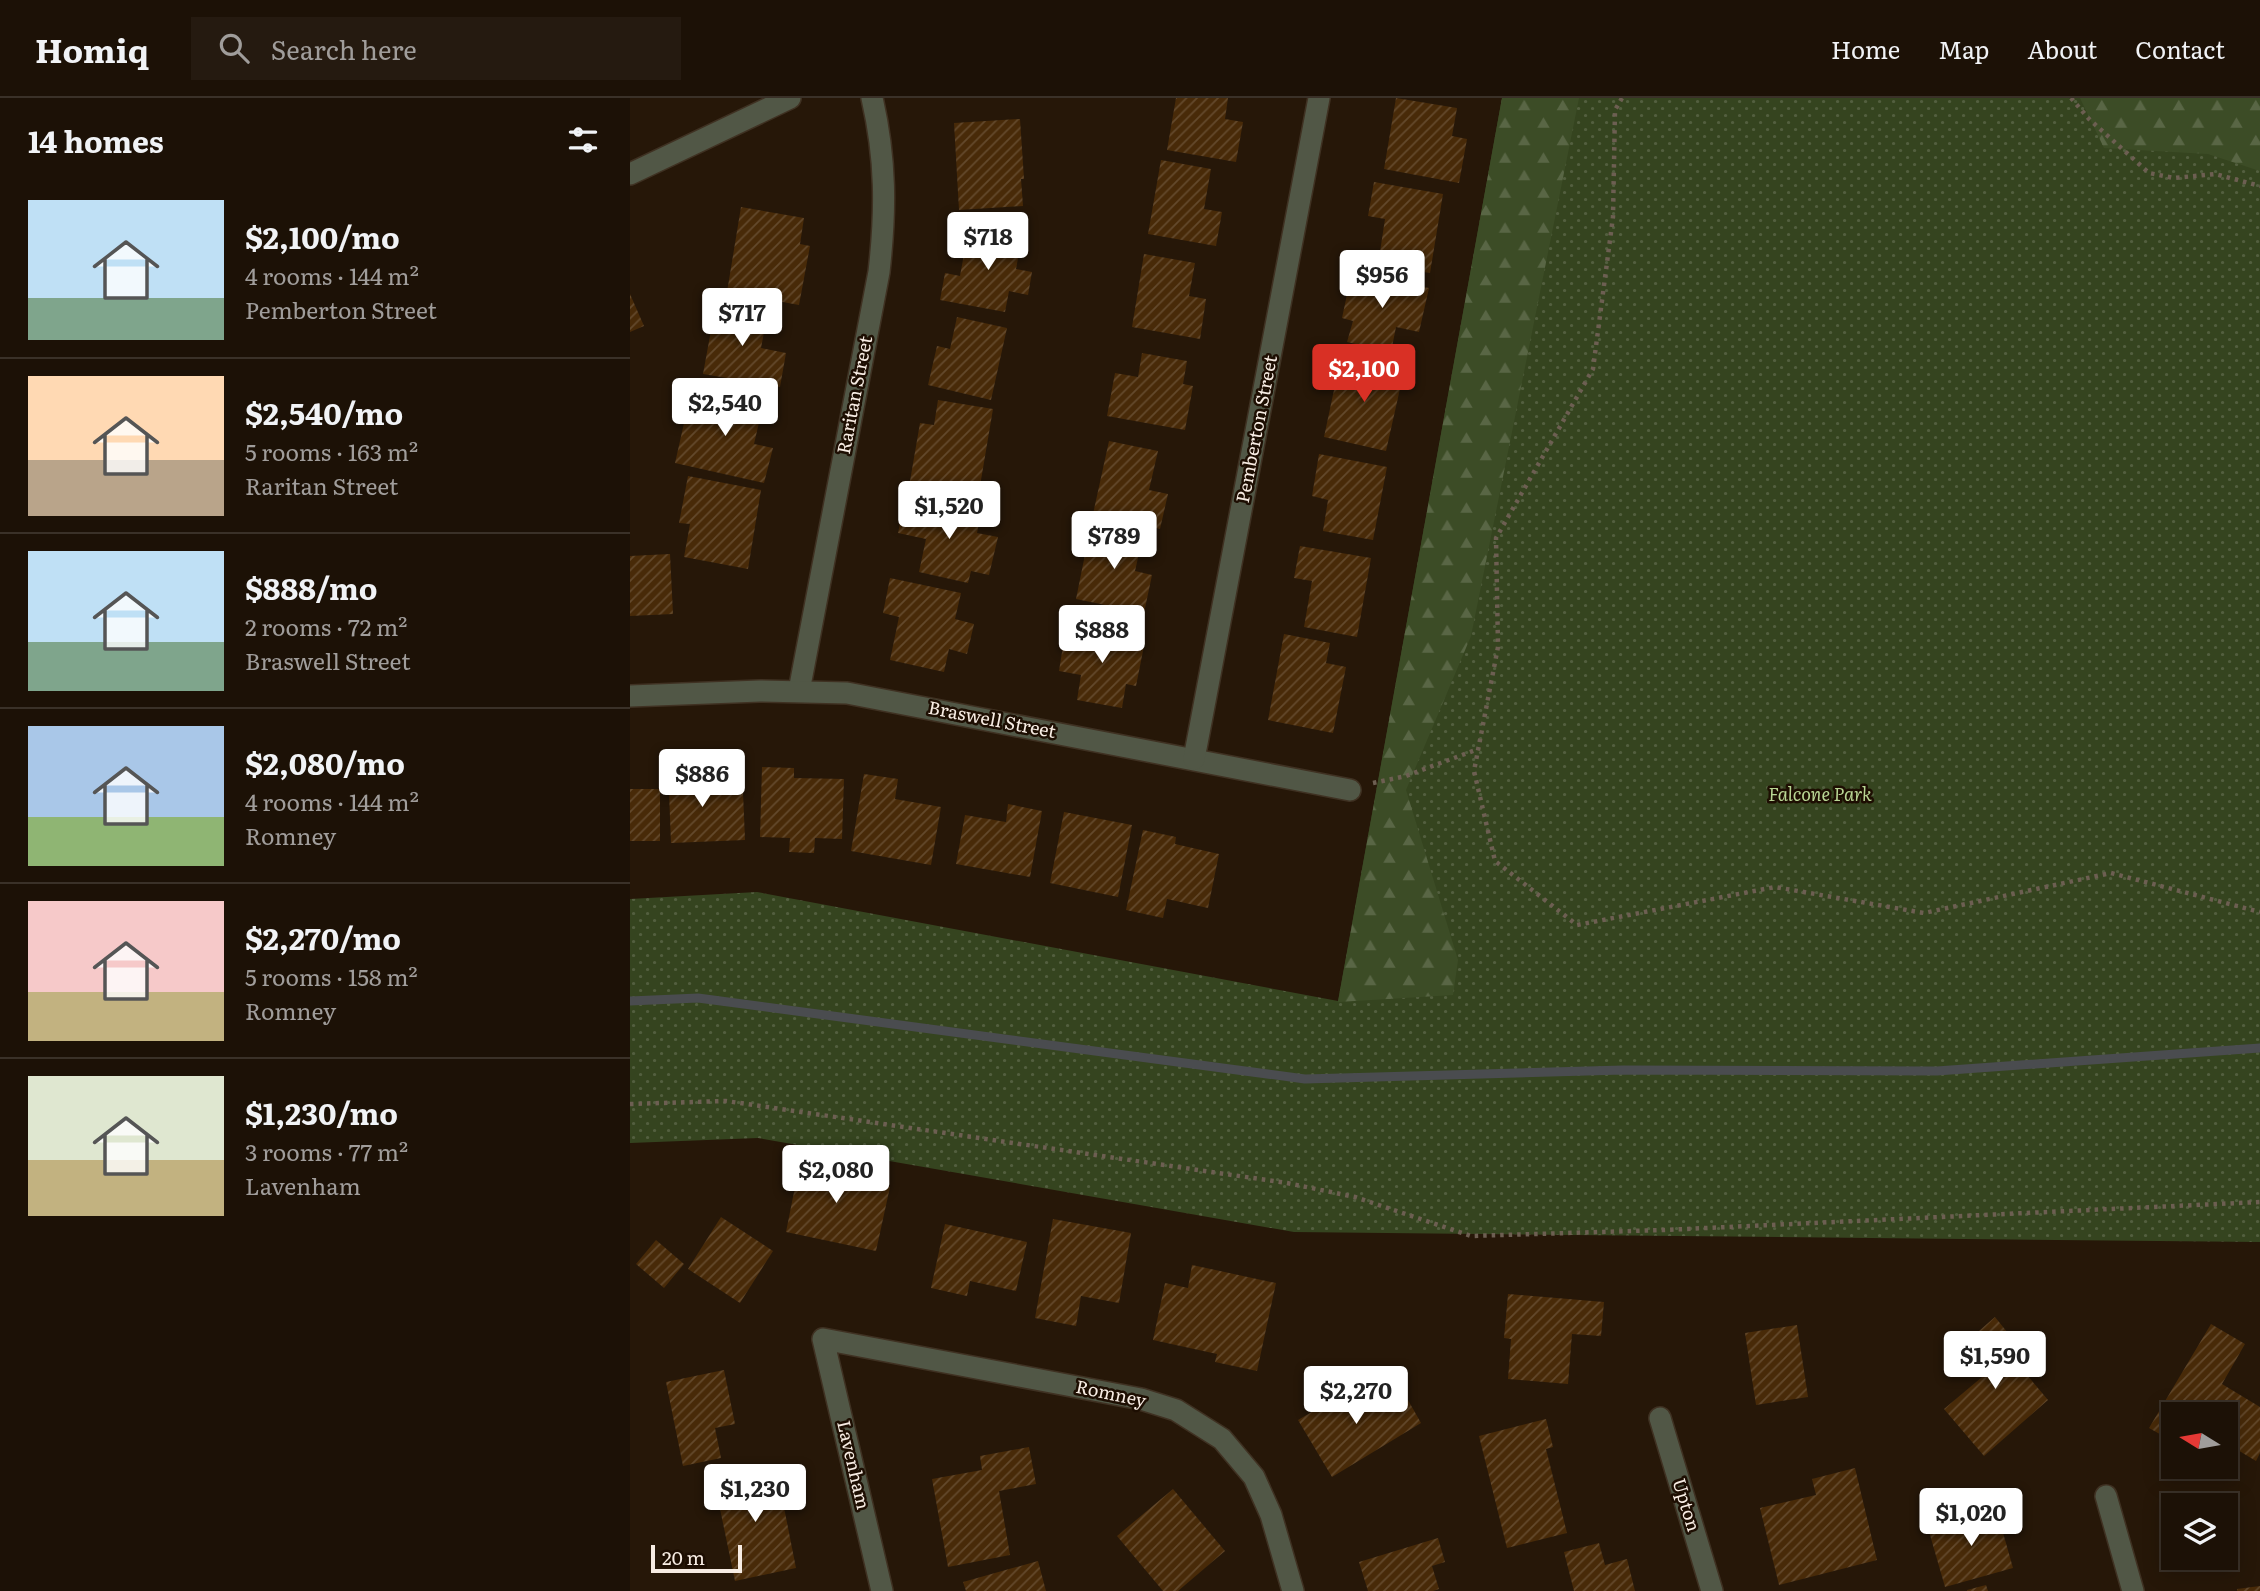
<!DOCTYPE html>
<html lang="en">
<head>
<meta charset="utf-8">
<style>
  :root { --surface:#1c1106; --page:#251a10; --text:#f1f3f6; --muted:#a09d9b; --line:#3a3128; --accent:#d93025 }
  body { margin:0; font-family:Literata,serif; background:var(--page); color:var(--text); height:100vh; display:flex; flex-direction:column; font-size:26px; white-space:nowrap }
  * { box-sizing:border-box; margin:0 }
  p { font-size:23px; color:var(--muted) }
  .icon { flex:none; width:38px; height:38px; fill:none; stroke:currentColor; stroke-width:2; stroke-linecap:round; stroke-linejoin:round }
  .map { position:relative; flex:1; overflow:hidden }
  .drawer { display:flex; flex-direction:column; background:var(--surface); width:630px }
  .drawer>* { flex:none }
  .needle { width:46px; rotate:281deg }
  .fabs { position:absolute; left:1531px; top:1304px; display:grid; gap:14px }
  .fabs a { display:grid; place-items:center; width:77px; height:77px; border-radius:0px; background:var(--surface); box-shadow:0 4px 18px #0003,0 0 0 2px var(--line); font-size:35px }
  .scale { position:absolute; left:21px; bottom:18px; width:91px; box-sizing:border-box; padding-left:7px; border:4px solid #f7ece3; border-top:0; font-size:19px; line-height:24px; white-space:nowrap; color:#f7ece3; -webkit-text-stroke:5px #1d0e02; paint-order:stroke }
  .price { position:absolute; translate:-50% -60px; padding:0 16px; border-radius:7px; background:#fff; color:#222; font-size:23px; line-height:46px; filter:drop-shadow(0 2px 4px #0008) }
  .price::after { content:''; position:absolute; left:50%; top:42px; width:21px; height:16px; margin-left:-10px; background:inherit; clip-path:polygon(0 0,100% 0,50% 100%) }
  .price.active { background:var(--accent); color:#fff }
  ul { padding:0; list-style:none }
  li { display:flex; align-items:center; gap:21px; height:175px; padding:0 28px }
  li+li { border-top:2px solid var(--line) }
  li span { display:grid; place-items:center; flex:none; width:196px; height:140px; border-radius:0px; color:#555 }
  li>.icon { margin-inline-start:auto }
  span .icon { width:84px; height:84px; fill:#fffc; stroke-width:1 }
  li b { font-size:30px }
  h2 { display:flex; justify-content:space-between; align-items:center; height:84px; padding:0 28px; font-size:30px }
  header { display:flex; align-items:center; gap:42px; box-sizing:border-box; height:98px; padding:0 35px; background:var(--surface); border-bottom:2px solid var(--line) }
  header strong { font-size:33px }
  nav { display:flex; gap:38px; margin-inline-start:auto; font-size:24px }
  .search { width:490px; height:63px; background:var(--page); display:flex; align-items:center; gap:18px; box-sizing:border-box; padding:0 24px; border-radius:0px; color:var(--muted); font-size:26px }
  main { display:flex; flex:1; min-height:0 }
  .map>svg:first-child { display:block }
  .green { fill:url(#green-dots) }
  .forest { fill:url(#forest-firs) }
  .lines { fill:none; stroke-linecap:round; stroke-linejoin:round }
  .stream { stroke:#4a4c4f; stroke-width:9 }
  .building { fill:url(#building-hatch) }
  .street-casing { stroke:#3f3122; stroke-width:24 }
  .path { stroke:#6d5f52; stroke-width:4.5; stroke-dasharray:3.5 5; stroke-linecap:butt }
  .street { stroke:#515746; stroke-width:21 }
  .labels { text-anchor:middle; stroke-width:5; stroke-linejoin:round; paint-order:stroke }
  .street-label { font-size:18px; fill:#f7ece3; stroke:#1d0e02 }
  .park-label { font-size:18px; font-style:italic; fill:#b9d694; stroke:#1d0e02 }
</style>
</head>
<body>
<header>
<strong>Homiq</strong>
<div class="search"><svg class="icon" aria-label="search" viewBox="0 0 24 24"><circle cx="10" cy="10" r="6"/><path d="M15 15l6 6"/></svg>Search here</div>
<nav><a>Home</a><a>Map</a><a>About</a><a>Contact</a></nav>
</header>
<main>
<section class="drawer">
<h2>14 homes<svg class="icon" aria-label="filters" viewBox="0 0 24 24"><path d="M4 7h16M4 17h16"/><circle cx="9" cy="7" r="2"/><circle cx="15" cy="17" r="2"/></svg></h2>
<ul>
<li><span style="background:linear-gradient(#bfe0f5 70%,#7fa58c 0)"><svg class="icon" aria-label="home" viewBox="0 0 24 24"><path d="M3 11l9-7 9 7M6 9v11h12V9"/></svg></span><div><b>$2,100/mo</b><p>4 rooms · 144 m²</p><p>Pemberton Street</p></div></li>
<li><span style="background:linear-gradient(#ffd9b3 60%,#b9a48a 0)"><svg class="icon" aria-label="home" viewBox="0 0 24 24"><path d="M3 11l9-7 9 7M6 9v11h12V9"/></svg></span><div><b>$2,540/mo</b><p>5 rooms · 163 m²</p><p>Raritan Street</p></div></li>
<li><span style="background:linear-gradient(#bfe0f5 65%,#7fa58c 0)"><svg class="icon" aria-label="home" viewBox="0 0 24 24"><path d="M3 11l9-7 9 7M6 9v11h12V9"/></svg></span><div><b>$888/mo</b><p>2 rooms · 72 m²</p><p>Braswell Street</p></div></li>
<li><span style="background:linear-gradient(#a9c7e8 65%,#8fb573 0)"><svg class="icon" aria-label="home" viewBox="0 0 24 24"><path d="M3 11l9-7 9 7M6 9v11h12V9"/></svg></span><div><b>$2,080/mo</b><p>4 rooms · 144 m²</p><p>Romney</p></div></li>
<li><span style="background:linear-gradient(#f6c9c9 65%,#c2b280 0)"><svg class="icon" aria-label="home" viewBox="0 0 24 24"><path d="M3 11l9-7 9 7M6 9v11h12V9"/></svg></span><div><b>$2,270/mo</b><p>5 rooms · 158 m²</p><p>Romney</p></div></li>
<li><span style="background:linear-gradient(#dfe7d0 60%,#c2b280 0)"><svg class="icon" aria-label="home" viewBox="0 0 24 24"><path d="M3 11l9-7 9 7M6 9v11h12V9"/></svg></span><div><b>$1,230/mo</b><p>3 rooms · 77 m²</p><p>Lavenham</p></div></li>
</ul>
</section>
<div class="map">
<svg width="1630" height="1493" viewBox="0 0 1630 1493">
  <defs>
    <pattern id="green-dots" width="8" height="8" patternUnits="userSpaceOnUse" patternTransform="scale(1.75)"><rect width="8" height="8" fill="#35441f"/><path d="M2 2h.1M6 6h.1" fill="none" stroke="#535f3f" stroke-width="1.8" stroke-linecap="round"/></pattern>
    <pattern id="forest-firs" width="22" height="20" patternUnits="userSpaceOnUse" patternTransform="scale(1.75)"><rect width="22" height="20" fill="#3c4c26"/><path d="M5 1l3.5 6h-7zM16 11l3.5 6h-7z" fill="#596645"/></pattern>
    <pattern id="building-hatch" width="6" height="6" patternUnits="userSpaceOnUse" patternTransform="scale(1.75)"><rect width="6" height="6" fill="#482a08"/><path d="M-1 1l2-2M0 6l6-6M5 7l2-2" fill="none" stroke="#63492c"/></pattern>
  </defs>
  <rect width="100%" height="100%" fill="#261708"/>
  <path class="green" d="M 872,0 L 1630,0 L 1630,1144 L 664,1134 L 128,1040 L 0,1045 L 0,801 L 127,794 L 708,903 Z"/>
  <g class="forest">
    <path d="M 872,0 L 949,0 L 841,538 L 776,692 L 828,862 L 823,897 L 708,904 Z"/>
    <path d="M 1450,0 L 1630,0 L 1630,73 L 1578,56 L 1474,50 Z"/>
  </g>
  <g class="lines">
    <path class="stream" d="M 0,903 L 68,900 L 675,981 L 993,972 L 1307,973 L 1630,950"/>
  </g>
  <g class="building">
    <path d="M 546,0 L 598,0 L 595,21 L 613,24 L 606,64 L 537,52 Z"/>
    <path d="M 766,0 L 827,10 L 822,38 L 837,41 L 829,85 L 754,71 Z"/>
    <path d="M 390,21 L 394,81 L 391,81 L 393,108 L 329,112 L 324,25 Z"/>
    <path d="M 531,62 L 581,71 L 574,111 L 592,114 L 586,148 L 518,136 Z"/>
    <path d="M 744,84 L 813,96 L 800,175 L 748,167 L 755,121 L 738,118 Z"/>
    <path d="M 111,109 L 174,120 L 170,146 L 180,148 L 169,207 L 97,194 Z"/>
    <path d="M 339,129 L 392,139 L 386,171 L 402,174 L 398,197 L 379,193 L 375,214 L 310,202 L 315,175 L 330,178 Z"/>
    <path d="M 514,156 L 565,165 L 559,198 L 576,201 L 570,241 L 502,229 Z"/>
    <path d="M 722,173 L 799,190 L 789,234 L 766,229 L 761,254 L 717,244 L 723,223 L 712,220 Z"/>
    <path d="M 0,196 L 14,228 L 0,234 Z"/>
    <path d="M 86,205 L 138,214 L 131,250 L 156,255 L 150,289 L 73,276 Z"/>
    <path d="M 327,219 L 377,230 L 361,302 L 298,287 L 307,248 L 320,251 Z"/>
    <path d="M 512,255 L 557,263 L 553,286 L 563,288 L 555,332 L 477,318 L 485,275 L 508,279 Z"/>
    <path d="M 711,259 L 774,273 L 756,353 L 694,339 Z"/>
    <path d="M 80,290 L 134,303 L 124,346 L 143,350 L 134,385 L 45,365 L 57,312 L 74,316 Z"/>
    <path d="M 308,302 L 363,311 L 349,394 L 280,383 L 290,325 L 304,327 Z"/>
    <path d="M 479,343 L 528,353 L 519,392 L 538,396 L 530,431 L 463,416 Z"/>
    <path d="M 689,356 L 757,369 L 743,442 L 693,433 L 698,402 L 682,398 Z"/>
    <path d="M 58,378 L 131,392 L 118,471 L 54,459 L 60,426 L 49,425 Z"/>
    <path d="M 275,401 L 351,417 L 347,435 L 368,439 L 359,477 L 341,473 L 338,485 L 289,474 L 296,441 L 268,435 Z"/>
    <path d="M 461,427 L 513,438 L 505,473 L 522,477 L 514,515 L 446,501 Z"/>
    <path d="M 670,448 L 741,460 L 727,539 L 674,529 L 682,483 L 664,480 Z"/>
    <path d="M 40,456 L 43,516 L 0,518 L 0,458 Z"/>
    <path d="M 260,480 L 331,495 L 325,521 L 344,526 L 337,556 L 319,551 L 314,574 L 260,562 L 269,519 L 253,515 Z"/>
    <path d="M 436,529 L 515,543 L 506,588 L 496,586 L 492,610 L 447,602 L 451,577 L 429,573 Z"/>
    <path d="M 654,536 L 700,545 L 696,565 L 716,569 L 703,635 L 638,622 Z"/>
    <path d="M 74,668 L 75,696 L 113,694 L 115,742 L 41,745 L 38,669 Z"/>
    <path d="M 132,669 L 164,670 L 164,680 L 214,681 L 212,741 L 185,740 L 184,755 L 159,754 L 160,740 L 130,739 Z"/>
    <path d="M 234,676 L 268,681 L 265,701 L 311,709 L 301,767 L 221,753 Z"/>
    <rect x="0" y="691" width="30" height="52"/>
    <path d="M 378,706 L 412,713 L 400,779 L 326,766 L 335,717 L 376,724 Z"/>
    <path d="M 434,714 L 502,727 L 488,799 L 420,785 Z"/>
    <path d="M 513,732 L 546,739 L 545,746 L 589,756 L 578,810 L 537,801 L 533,820 L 496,812 Z"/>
    <path d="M 172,1054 L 209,1062 L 206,1078 L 260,1089 L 246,1153 L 156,1134 Z"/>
    <path d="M 91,1119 L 143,1153 L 110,1205 L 58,1171 Z"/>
    <path d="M 423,1121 L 501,1135 L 489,1205 L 451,1198 L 446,1228 L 405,1220 Z"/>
    <path d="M 315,1126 L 397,1144 L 386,1193 L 340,1183 L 337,1198 L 301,1190 Z"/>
    <path d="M 26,1142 L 54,1166 L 34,1190 L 6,1166 Z"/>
    <path d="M 562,1167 L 646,1185 L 627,1273 L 585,1264 L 587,1256 L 523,1242 L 535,1185 L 558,1190 Z"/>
    <path d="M 878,1196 L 974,1204 L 971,1238 L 942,1236 L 938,1286 L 878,1281 L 881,1241 L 874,1240 Z"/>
    <path d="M 1365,1219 L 1390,1250 L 1381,1258 L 1418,1302 L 1354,1358 L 1314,1311 L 1358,1274 L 1334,1246 Z"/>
    <path d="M 1581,1226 L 1615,1246 L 1592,1286 L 1630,1309 L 1630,1355 L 1626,1363 L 1596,1345 L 1596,1316 L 1544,1316 L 1544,1344 L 1519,1330 Z"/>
    <path d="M 1167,1227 L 1178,1299 L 1126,1307 L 1115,1235 Z"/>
    <path d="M 94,1272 L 105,1326 L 85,1330 L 91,1360 L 53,1368 L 36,1284 Z"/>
    <path d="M 743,1278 L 762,1311 L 778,1302 L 791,1325 L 702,1379 L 668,1322 Z"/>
    <path d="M 916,1321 L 923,1349 L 916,1351 L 937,1435 L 877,1450 L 849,1338 Z"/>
    <path d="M 399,1349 L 406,1386 L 369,1393 L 380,1457 L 318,1469 L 302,1381 L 352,1372 L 350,1358 Z"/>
    <path d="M 146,1369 L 166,1470 L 105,1483 L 84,1382 Z"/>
    <path d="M 1225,1370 L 1247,1462 L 1149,1487 L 1130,1410 L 1186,1397 L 1182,1381 Z"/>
    <path d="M 543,1391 L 595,1453 L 548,1493 L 533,1493 L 487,1438 Z"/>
    <path d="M 1366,1410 L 1383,1470 L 1315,1489 L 1298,1430 Z"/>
    <path d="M 808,1440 L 815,1464 L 802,1468 L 809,1491 L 803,1493 L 738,1493 L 729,1464 Z"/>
    <path d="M 969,1445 L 975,1467 L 997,1461 L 1005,1493 L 944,1493 L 934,1454 Z"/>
    <path d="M 408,1463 L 416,1493 L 336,1493 L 333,1484 Z"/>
    <path d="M 1356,1487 L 1358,1493 L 1337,1493 L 1337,1492 Z"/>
    <path d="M 1630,1488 L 1630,1493 L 1607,1493 L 1607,1491 Z"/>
  </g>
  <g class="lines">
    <g class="street-casing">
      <g id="street">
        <path d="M 0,76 L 160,0"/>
        <path d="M 169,593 L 249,174 C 256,112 256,61 242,0"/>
        <path d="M 0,598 L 130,593 L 217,595 L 720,692"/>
        <path d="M 564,661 L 689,0"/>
        <path d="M 1030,1320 L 1082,1493"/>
        <path d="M 1476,1398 L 1503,1493"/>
        <path d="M 252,1493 L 193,1241 L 511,1301 L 546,1312 L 592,1341 L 624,1379 L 641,1417 L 663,1493"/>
      </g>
    </g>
    <g class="path">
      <path d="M 992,0 L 985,12 L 983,119 L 963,271 L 866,440 L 868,549 L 844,673 L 865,763 L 947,827 L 1145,789 L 1294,815 L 1481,775 L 1630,814"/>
      <path d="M 1441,0 L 1459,21 L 1519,75 L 1544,80 L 1585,76 L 1630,88"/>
      <path d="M 743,685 L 776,678 L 848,651"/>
      <path d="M 0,1006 L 96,1003 L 657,1085 L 725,1099 L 841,1138 L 1034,1132 L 1630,1104"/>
    </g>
    <use href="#street" class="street"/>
  </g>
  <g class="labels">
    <g class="street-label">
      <text transform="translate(225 297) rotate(-79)" y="6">Raritan Street</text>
      <text transform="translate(627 331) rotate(-79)" y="6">Pemberton Street</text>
      <text transform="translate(362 622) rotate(11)" y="6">Braswell Street</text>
      <text transform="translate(481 1296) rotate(12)" y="6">Romney</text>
      <text transform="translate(223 1367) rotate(77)" y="6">Lavenham</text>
      <text transform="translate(1056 1407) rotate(73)" y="6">Upton</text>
    </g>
    <g class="park-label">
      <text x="1190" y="703">Falcone Park</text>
    </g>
  </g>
</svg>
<div class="fabs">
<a><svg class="needle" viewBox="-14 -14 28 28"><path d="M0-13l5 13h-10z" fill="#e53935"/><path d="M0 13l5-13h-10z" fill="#a09d9b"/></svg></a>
<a><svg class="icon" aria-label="layers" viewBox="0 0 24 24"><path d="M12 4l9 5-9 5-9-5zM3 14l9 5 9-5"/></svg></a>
</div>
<div class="scale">20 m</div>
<b class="price" style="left:358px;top:174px">$718</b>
<b class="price" style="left:752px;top:212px">$956</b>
<b class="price" style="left:112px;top:250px">$717</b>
<b class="price active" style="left:734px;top:306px">$2,100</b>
<b class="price" style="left:95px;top:340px">$2,540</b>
<b class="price" style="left:319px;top:443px">$1,520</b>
<b class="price" style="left:484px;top:473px">$789</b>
<b class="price" style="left:472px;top:567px">$888</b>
<b class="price" style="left:72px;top:711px">$886</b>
<b class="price" style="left:206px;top:1107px">$2,080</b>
<b class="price" style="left:1365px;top:1293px">$1,590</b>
<b class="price" style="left:726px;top:1328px">$2,270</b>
<b class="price" style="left:125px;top:1426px">$1,230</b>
<b class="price" style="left:1341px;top:1450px">$1,020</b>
</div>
</main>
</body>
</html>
